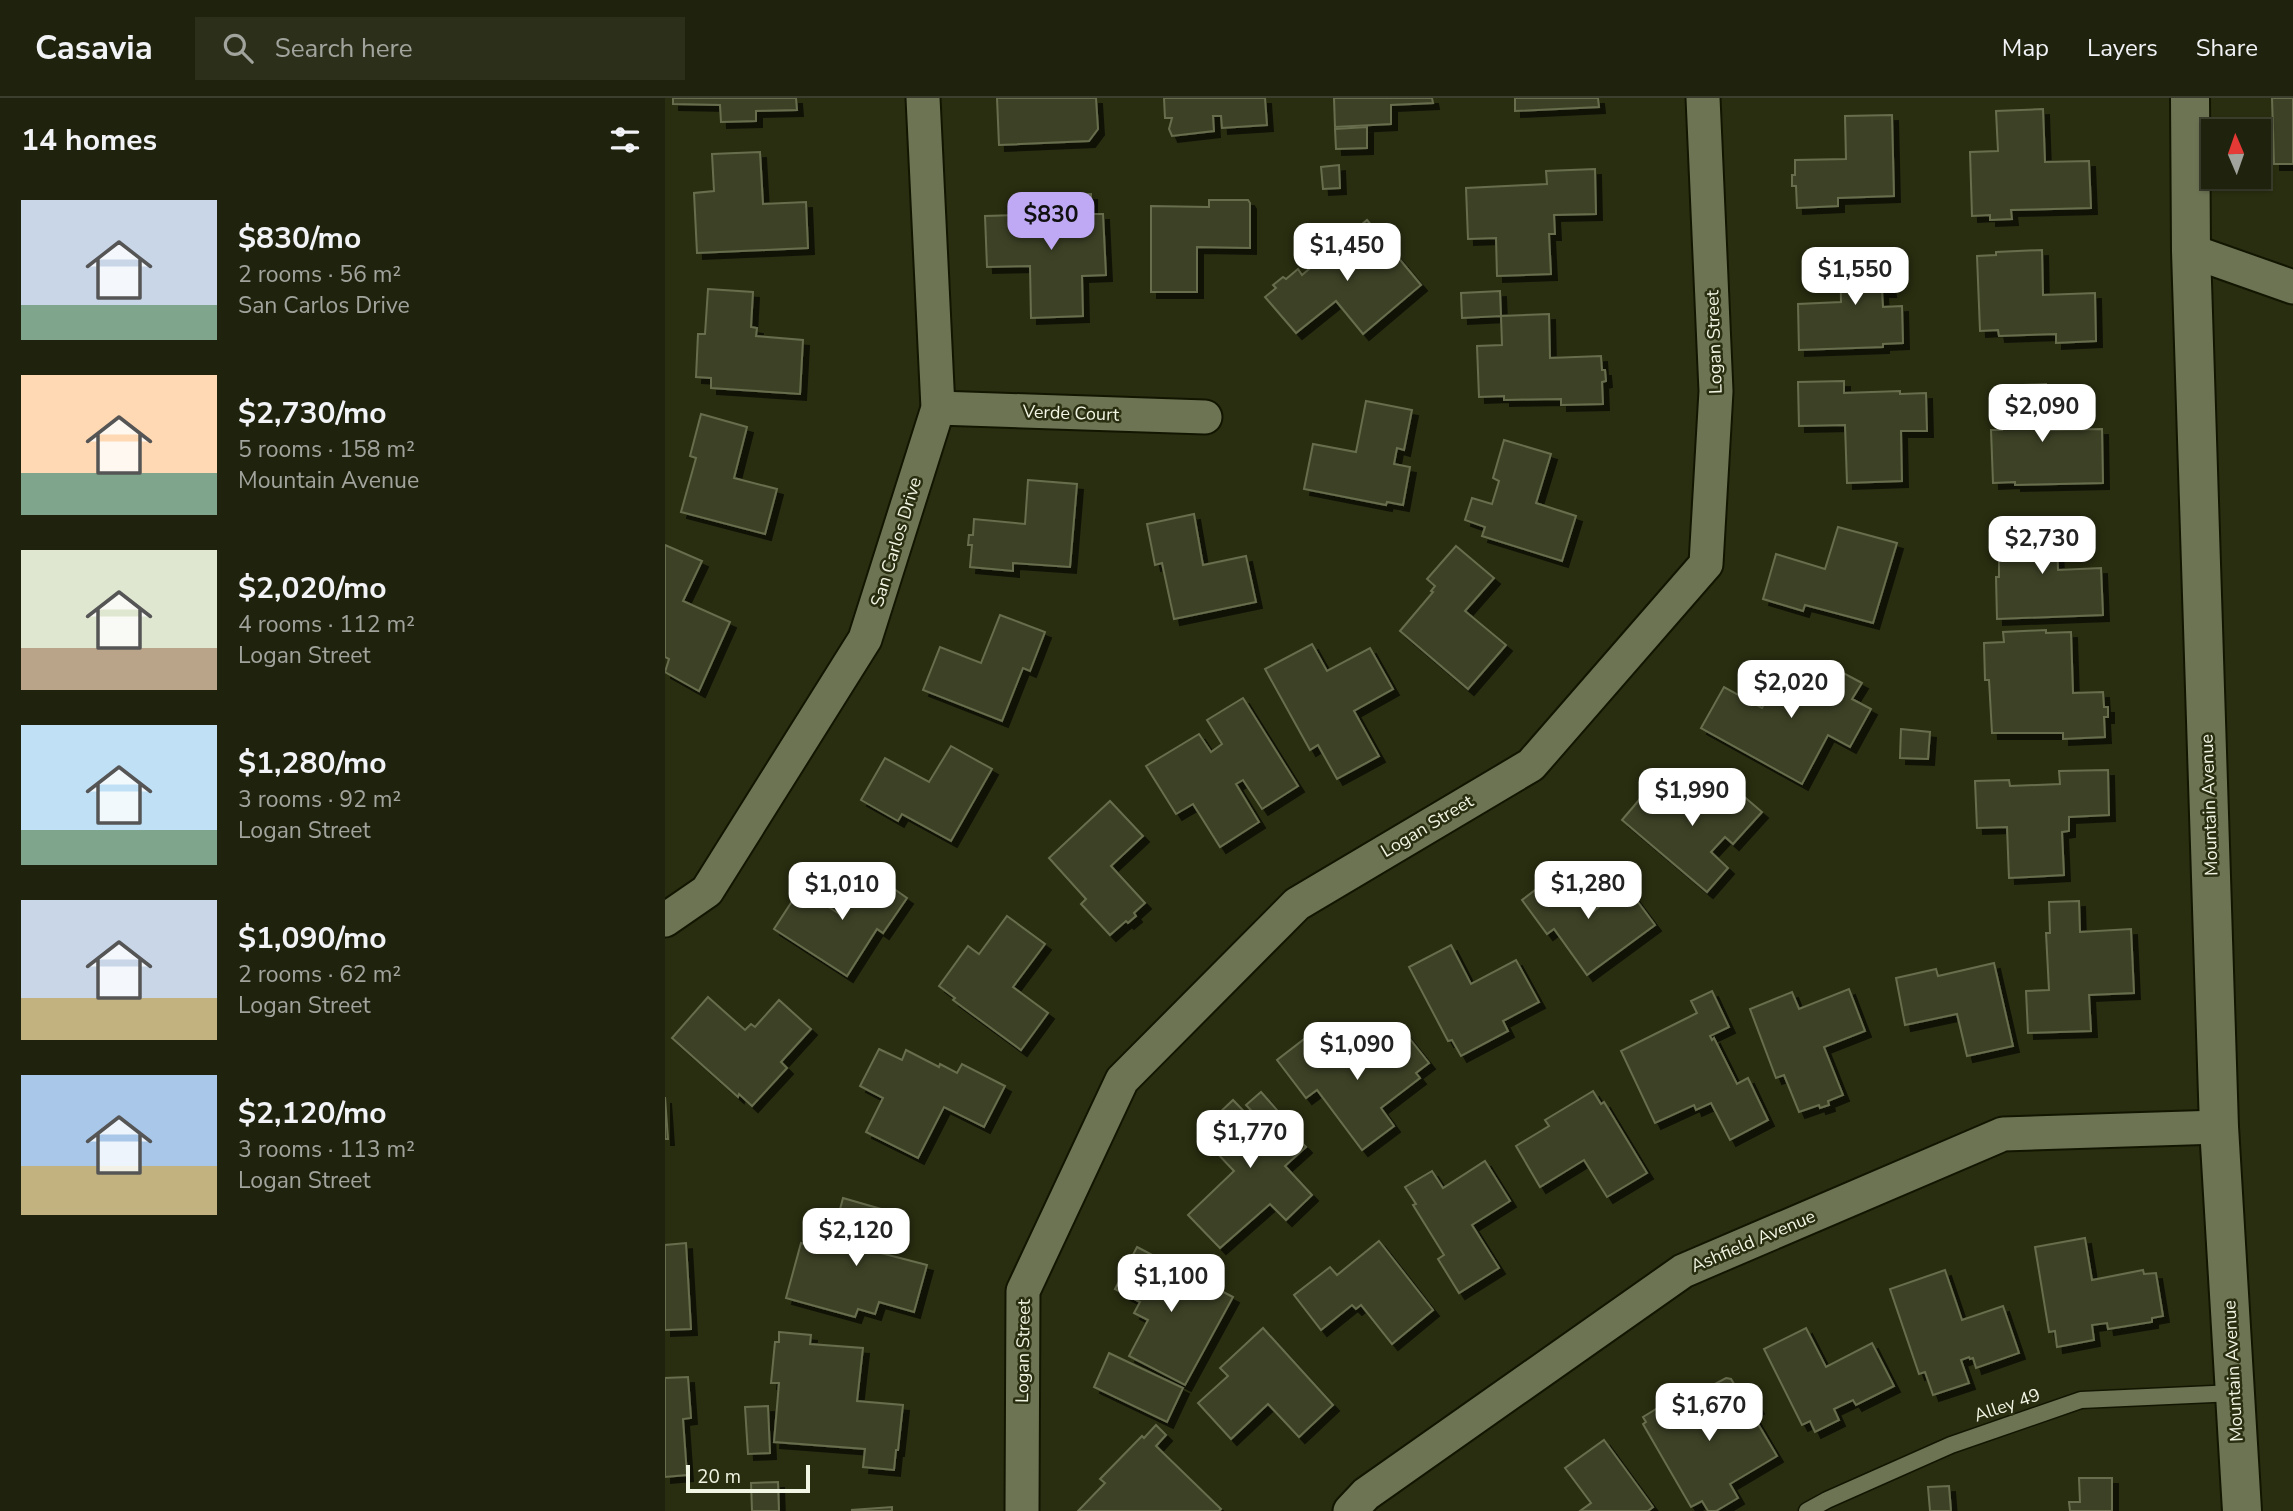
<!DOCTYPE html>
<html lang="en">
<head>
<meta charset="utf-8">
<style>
  :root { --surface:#1f220c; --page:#2c2f1a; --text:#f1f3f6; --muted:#a1a49d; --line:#3c3f2d; --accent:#bfa9f4 }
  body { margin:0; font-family:"Nunito Sans",sans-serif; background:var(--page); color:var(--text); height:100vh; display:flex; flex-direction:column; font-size:26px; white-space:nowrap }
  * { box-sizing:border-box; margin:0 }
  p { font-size:23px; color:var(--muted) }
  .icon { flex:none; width:38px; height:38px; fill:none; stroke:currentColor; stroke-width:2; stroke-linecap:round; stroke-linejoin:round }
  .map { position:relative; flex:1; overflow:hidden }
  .side { display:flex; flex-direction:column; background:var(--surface); width:665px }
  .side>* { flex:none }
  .needle { width:46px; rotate:358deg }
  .controls { position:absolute; left:1536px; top:21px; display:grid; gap:14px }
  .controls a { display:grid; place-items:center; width:70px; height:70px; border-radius:0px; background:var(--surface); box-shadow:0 2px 5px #0004,0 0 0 2px var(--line); font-size:35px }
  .scale { position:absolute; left:21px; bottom:18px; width:124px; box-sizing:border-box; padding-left:7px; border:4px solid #f1f5e3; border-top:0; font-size:19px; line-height:24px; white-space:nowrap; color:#f1f5e3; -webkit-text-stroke:5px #292e10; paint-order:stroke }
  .price { position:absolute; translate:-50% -60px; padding:0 16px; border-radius:14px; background:#fff; color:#222; font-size:23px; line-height:46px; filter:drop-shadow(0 2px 4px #0008) }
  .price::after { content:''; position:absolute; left:50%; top:42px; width:21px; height:16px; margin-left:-10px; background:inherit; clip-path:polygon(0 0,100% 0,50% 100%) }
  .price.selected { background:var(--accent); color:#111 }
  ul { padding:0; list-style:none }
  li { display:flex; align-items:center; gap:21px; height:175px; padding:0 21px }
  li span { display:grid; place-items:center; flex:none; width:196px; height:140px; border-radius:0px; color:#555 }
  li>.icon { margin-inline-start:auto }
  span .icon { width:84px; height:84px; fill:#fffc; stroke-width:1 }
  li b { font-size:30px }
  h2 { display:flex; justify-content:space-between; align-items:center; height:84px; padding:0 21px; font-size:30px }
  header { display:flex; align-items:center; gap:42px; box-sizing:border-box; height:98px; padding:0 35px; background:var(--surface); border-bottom:2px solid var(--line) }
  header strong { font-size:33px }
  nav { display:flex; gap:38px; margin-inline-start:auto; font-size:24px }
  .search { width:490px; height:63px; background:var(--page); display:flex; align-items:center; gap:18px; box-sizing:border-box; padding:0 24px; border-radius:0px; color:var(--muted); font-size:26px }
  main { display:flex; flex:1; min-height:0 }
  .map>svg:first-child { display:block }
  .building { fill:#3d4325; stroke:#676e4e; stroke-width:2; filter:url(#shadow) }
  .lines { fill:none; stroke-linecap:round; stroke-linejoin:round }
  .lane-casing { stroke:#121600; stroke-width:19 }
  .street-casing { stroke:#121600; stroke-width:37 }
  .secondary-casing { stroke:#121600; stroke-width:42 }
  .lane { stroke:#6d7454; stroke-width:16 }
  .street { stroke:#6d7454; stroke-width:33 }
  .secondary { stroke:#6d7454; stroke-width:38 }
  .labels { text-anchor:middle; stroke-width:5; stroke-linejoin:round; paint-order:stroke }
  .street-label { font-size:18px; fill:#f1f5e3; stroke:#292e10 }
</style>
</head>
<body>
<header>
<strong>Casavia</strong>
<div class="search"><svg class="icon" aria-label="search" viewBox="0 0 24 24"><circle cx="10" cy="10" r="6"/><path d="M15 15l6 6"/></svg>Search here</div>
<nav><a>Map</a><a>Layers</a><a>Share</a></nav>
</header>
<main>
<section class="side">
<h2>14 homes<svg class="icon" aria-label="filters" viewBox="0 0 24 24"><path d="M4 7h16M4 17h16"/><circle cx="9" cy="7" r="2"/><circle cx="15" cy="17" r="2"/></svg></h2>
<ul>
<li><span style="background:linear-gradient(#c9d6e8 75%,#7fa58c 0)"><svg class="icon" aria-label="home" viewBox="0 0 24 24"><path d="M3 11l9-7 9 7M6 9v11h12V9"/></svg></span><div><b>$830/mo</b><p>2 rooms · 56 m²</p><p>San Carlos Drive</p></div></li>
<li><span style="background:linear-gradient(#ffd9b3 70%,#7fa58c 0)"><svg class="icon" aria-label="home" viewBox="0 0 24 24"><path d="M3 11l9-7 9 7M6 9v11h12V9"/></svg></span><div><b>$2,730/mo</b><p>5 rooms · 158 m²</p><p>Mountain Avenue</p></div></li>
<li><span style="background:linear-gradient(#dfe7d0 70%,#b9a48a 0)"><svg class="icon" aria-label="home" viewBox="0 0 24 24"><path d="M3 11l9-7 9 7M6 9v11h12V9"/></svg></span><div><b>$2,020/mo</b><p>4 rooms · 112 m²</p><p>Logan Street</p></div></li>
<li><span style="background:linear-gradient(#bfe0f5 75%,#7fa58c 0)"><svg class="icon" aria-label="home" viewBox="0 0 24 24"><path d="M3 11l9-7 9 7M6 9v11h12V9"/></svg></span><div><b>$1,280/mo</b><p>3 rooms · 92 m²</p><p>Logan Street</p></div></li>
<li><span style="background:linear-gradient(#c9d6e8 70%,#c2b280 0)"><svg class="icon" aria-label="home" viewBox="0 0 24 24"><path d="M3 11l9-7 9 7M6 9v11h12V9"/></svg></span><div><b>$1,090/mo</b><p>2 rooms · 62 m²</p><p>Logan Street</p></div></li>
<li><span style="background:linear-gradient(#a9c7e8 65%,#c2b280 0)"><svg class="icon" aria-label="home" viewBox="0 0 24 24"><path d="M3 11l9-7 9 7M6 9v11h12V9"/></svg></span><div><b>$2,120/mo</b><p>3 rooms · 113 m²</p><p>Logan Street</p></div></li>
</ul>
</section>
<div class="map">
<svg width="1628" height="1413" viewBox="0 0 1628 1413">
  <defs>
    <filter id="shadow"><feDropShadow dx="6" dy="6" stdDeviation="0" flood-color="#0009"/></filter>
  </defs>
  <rect width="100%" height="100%" fill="#292e10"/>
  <g class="building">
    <path d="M 8,0 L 131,0 L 132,12 L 91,13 L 91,23 L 56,24 L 55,7 L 8,6 Z"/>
    <path d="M 332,0 L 431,0 L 433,31 L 424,43 L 334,47 Z"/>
    <path d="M 499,0 L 600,0 L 602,27 L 557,30 L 556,18 L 548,18 L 549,33 L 507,38 L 504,31 L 507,20 L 500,20 Z"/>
    <path d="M 669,0 L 767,0 L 768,5 L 726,7 L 726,26 L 670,29 Z"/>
    <path d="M 850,0 L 933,0 L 934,9 L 850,13 Z"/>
    <path d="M 1607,0 L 1628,0 L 1628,66 L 1609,66 Z"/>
    <path d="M 1378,11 L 1380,64 L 1424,63 L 1426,110 L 1346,112 L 1347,121 L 1325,122 L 1325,117 L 1307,118 L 1305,54 L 1333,53 L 1331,13 Z"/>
    <path d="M 1227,17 L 1229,98 L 1173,100 L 1173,108 L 1132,110 L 1131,88 L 1127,88 L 1127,77 L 1130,77 L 1130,62 L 1181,61 L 1180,18 Z"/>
    <path d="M 702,29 L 702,50 L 671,51 L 670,31 Z"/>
    <path d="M 95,54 L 98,106 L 141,104 L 143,150 L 32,155 L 29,95 L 49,93 L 47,56 Z"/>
    <path d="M 674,67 L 675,90 L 658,91 L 656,69 Z"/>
    <path d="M 930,71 L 931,116 L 889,117 L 890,136 L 884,136 L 886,176 L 832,178 L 831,140 L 803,141 L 801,90 L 882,86 L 881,73 Z"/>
    <path d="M 426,96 L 426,116 L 438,116 L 441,177 L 417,178 L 418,218 L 366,220 L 365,168 L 322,169 L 320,118 L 380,116 L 379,98 Z"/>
    <path d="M 544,102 L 583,102 L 585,105 L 585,150 L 532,149 L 532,194 L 486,194 L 486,108 L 544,109 Z"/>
    <path d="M 702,122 L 756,187 L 698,236 L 671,203 L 631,235 L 600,199 L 611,190 L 608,187 L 618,179 L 621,181 L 633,171 L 637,177 Z"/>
    <path d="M 1223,151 L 1224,169 L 1234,169 L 1234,184 L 1224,185 L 1225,193 L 1217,193 L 1218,209 L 1237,208 L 1238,245 L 1218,246 L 1218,249 L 1134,252 L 1133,206 L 1176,204 L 1175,152 Z"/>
    <path d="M 1377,152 L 1378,197 L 1430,195 L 1431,243 L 1391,245 L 1391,236 L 1334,238 L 1333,232 L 1315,233 L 1312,158 L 1331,157 L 1331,154 Z"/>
    <path d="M 43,191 L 88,194 L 86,229 L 92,230 L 91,238 L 138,242 L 135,296 L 46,290 L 46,280 L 31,279 L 33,236 L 40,236 Z"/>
    <path d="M 835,193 L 836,218 L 884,216 L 885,260 L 936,258 L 937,272 L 940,272 L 941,283 L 937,284 L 938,306 L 896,307 L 896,301 L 839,302 L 839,298 L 814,299 L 812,248 L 837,247 L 836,218 L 797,220 L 796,195 Z"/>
    <path d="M 1179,283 L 1179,295 L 1235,293 L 1235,296 L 1261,295 L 1262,333 L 1236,333 L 1237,383 L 1182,385 L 1180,327 L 1134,328 L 1133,284 Z"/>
    <path d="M 1381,286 L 1382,322 L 1386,322 L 1386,332 L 1437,331 L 1438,385 L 1350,387 L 1350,384 L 1328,385 L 1326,332 L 1337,332 L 1336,288 Z"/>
    <path d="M 701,303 L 747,312 L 739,352 L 732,350 L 729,366 L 745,369 L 738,407 L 722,404 L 721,407 L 639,391 L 648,346 L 691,354 Z"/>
    <path d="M 36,316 L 82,329 L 69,380 L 112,391 L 100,436 L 16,414 L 31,360 L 25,358 Z"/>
    <path d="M 839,342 L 886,356 L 871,405 L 911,418 L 897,463 L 817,438 L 820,429 L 800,422 L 807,400 L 827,406 L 834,383 L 828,380 Z"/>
    <path d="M 363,382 L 412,386 L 405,469 L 348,465 L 348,473 L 305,469 L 307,447 L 303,447 L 304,437 L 308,437 L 309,421 L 360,426 Z"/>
    <path d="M 529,416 L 538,467 L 581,458 L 591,504 L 509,521 L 497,465 L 490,467 L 482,426 Z"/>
    <path d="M 1391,420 L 1393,472 L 1436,470 L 1438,517 L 1332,521 L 1331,479 L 1334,479 L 1334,460 L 1345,459 L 1344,452 L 1339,452 L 1338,422 Z"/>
    <path d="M 1173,429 L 1232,445 L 1208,525 L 1140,507 L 1138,513 L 1098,501 L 1111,456 L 1160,471 Z"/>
    <path d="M 0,447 L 37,463 L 18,503 L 65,524 L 34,593 L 0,574 L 4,561 L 0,559 Z"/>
    <path d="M 791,448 L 829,480 L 800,513 L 841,547 L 803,591 L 735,533 L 768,494 L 766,493 L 770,488 L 762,481 Z"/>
    <path d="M 335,517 L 380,534 L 365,573 L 358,570 L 337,623 L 258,592 L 275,549 L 316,565 Z"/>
    <path d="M 1381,532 L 1381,535 L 1406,534 L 1408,595 L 1438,594 L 1439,609 L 1443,609 L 1443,619 L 1439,619 L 1440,639 L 1398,641 L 1398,635 L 1327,635 L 1324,582 L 1320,582 L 1319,545 L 1339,544 L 1338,534 Z"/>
    <path d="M 647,546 L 662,573 L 705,550 L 728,591 L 689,613 L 714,658 L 672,681 L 653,647 L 645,652 L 600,571 Z"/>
    <path d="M 1123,564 L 1160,584 L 1169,570 L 1197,585 L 1187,601 L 1206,611 L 1185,649 L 1163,637 L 1137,686 L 1036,630 L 1059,589 L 1097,610 Z"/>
    <path d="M 578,600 L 633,688 L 597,711 L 578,682 L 571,686 L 594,724 L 555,749 L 528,706 L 511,716 L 481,668 L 534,636 L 546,654 L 557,646 L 542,622 Z"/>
    <path d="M 1236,631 L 1265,634 L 1263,661 L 1235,660 Z"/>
    <path d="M 286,648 L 327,671 L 286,743 L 237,716 L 233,723 L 196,702 L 220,660 L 264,684 Z"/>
    <path d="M 1443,672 L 1444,717 L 1404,719 L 1404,733 L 1397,734 L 1399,777 L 1344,780 L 1342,729 L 1312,730 L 1310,683 L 1344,682 L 1345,688 L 1395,686 L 1394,673 Z"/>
    <path d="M 992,681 L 1029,713 L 1034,706 L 1039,710 L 1062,684 L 1097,714 L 1068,746 L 1060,739 L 1046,754 L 1063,770 L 1042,794 L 957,722 Z"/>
    <path d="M 445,703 L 478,738 L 446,768 L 480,805 L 469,815 L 471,818 L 463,825 L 461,823 L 445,837 L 416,806 L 421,801 L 384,760 Z"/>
    <path d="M 202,772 L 242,800 L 218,835 L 212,831 L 182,878 L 109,831 L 135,791 L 173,815 Z"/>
    <path d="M 896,773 L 926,815 L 961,788 L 990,827 L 922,877 L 889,831 L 882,836 L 857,802 L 874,789 L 872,786 L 881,779 L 883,783 Z"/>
    <path d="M 1414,803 L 1415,834 L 1466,831 L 1469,895 L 1424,897 L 1426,933 L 1363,935 L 1361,893 L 1384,892 L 1381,835 L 1385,835 L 1384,804 Z"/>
    <path d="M 342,818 L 380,846 L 348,889 L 383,915 L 356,952 L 288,902 L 290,900 L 274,888 L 303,848 L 314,856 Z"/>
    <path d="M 786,847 L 806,886 L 851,862 L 874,904 L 838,923 L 843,933 L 796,958 L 787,942 L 783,943 L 744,869 Z"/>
    <path d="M 1329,865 L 1348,948 L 1302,958 L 1292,916 L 1240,927 L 1231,880 L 1271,871 L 1273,878 Z"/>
    <path d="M 1184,891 L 1200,933 L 1159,949 L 1178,997 L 1163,1003 L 1164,1007 L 1155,1010 L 1154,1007 L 1134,1014 L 1119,977 L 1111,980 L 1085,911 L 1127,894 L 1134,911 Z"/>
    <path d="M 1047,893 L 1064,929 L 1045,938 L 1047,942 L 1049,940 L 1072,986 L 1083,980 L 1103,1022 L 1065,1042 L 1046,1005 L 1031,1012 L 1029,1007 L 990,1025 L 956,953 L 1032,915 L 1026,903 Z"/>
    <path d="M 43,899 L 80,932 L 86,926 L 90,929 L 114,902 L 146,931 L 116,964 L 122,970 L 87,1008 L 74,996 L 73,999 L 7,940 Z"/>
    <path d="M 647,935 L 672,968 L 685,958 L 689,964 L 723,938 L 728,945 L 741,936 L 764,965 L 751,975 L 755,980 L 716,1010 L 729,1028 L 697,1052 L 652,992 L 641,1000 L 612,962 Z"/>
    <path d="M 214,951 L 237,962 L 241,952 L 274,969 L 275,966 L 292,975 L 297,966 L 340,988 L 319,1029 L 279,1009 L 253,1060 L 201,1034 L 218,1000 L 195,988 Z"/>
    <path d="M 928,993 L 936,1006 L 939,1004 L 982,1075 L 942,1099 L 919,1062 L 875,1089 L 851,1048 L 884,1028 L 880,1022 Z"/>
    <path d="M 596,994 L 612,1012 L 608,1015 L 641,1049 L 620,1068 L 647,1097 L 621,1122 L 605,1106 L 555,1150 L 523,1117 L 569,1073 L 533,1035 L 568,1002 L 593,1028 L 598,1025 L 581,1007 Z"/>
    <path d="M 0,999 L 3,1041 L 0,1041 Z"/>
    <path d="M 820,1063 L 845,1103 L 807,1127 L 834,1170 L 794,1195 L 773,1161 L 779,1157 L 748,1107 L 751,1106 L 740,1089 L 767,1073 L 778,1090 Z"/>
    <path d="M 178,1100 L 223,1113 L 212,1154 L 262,1167 L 249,1214 L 214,1204 L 210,1216 L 193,1211 L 190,1219 L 121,1200 L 136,1145 L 164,1153 Z"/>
    <path d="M 1420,1140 L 1427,1182 L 1478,1172 L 1479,1176 L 1491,1175 L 1498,1218 L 1487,1220 L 1487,1224 L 1443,1231 L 1442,1225 L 1427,1227 L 1429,1242 L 1392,1249 L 1390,1233 L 1384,1234 L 1370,1149 Z"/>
    <path d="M 714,1143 L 768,1212 L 727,1246 L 696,1207 L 691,1211 L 687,1207 L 656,1232 L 629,1197 L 665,1169 L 672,1177 Z"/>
    <path d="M 21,1145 L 26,1231 L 0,1232 L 0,1147 Z"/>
    <path d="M 472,1149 L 568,1199 L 520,1287 L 464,1258 L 483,1222 L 469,1215 L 475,1204 L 450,1191 Z"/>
    <path d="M 1280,1172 L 1297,1222 L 1338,1208 L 1354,1255 L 1311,1270 L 1308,1260 L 1305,1261 L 1304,1259 L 1296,1262 L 1304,1285 L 1268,1297 L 1260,1274 L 1254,1276 L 1225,1191 Z"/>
    <path d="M 598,1230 L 668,1307 L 634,1339 L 603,1306 L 566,1341 L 533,1305 L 563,1278 L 555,1270 Z"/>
    <path d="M 1141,1230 L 1161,1269 L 1207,1245 L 1229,1288 L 1191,1307 L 1188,1302 L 1169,1311 L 1174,1322 L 1150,1334 L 1145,1323 L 1137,1327 L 1099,1251 Z"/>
    <path d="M 114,1234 L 146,1237 L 145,1246 L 198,1250 L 192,1303 L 238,1307 L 233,1352 L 231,1352 L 229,1372 L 198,1369 L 200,1351 L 109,1344 L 114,1285 L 106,1285 L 110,1244 L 114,1244 Z"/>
    <path d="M 444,1255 L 518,1290 L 502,1324 L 429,1289 Z"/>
    <path d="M 23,1279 L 26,1320 L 18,1321 L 22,1377 L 0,1379 L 0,1280 Z"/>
    <path d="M 1061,1280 L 1066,1281 L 1080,1304 L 1087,1300 L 1093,1310 L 1086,1314 L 1112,1358 L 1065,1386 L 1073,1400 L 1051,1413 L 1043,1413 L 1037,1403 L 1026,1409 L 978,1326 L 981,1324 L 978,1319 L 1009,1300 L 1011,1304 L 1034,1290 L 1039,1296 L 1047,1291 L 1048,1287 Z"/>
    <path d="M 103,1308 L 105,1355 L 83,1356 L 80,1309 Z"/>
    <path d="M 491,1327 L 501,1337 L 491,1348 L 556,1411 L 554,1413 L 413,1413 L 440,1385 L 435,1381 L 477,1338 L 479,1340 Z"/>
    <path d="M 939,1342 L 988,1409 L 983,1413 L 915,1413 L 926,1405 L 900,1370 Z"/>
    <path d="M 1414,1380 L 1447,1380 L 1447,1413 L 1405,1413 L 1404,1404 L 1415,1404 Z"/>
    <path d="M 113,1384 L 114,1413 L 87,1413 L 86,1385 Z"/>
    <path d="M 1284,1388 L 1286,1413 L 1265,1413 L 1263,1389 Z"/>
    <path d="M 227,1409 L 227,1413 L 186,1412 Z"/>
  </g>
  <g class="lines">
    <g class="lane-casing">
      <path id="lane" d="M 1142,1413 L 1162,1402 L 1286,1347 L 1416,1302 L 1570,1295"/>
    </g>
    <g class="street-casing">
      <g id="street">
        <path d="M 1526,153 L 1628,189"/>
        <path d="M 273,310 L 540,319"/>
        <path d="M 0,822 L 42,793 L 200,541 L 273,310 L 258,0"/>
        <path d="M 357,1413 L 358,1193 L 457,982 L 632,806 L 866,667 L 1041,466 L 1051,293 L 1038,0"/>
        <path d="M 685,1413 L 701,1396 L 1018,1173 L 1338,1036 L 1554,1029"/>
      </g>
    </g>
    <g class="secondary-casing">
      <path id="secondary" d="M 1525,0 L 1526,153 L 1554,1029 L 1577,1413"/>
    </g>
    <use href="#lane" class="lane"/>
    <use href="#street" class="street"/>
    <use href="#secondary" class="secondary"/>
  </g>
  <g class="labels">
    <g class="street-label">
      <text transform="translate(1049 244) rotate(-92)" y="6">Logan Street</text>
      <text transform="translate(406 315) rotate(2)" y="6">Verde Court</text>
      <text transform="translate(231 444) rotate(-73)" y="6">San Carlos Drive</text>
      <text transform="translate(1544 707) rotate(-92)" y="6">Mountain Avenue</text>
      <text transform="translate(762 728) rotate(-31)" y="6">Logan Street</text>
      <text transform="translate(1088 1143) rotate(-23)" y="6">Ashfield Avenue</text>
      <text transform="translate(358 1253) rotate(-89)" y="6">Logan Street</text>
      <text transform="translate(1568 1273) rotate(-93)" y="6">Mountain Avenue</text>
      <text transform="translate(1342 1307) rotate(-19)" y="6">Alley 49</text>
    </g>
  </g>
</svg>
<div class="controls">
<a><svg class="needle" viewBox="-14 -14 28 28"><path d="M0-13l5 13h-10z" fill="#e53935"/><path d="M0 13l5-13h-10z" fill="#a1a49d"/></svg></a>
</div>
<div class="scale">20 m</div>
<b class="price selected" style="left:386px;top:154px">$830</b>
<b class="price" style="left:682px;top:185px">$1,450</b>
<b class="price" style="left:1190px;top:209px">$1,550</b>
<b class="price" style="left:1377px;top:346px">$2,090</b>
<b class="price" style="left:1377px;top:478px">$2,730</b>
<b class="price" style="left:1126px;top:622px">$2,020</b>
<b class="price" style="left:1027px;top:730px">$1,990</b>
<b class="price" style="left:923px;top:823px">$1,280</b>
<b class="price" style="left:177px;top:824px">$1,010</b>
<b class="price" style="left:692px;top:984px">$1,090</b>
<b class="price" style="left:585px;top:1072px">$1,770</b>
<b class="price" style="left:191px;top:1170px">$2,120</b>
<b class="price" style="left:506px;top:1216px">$1,100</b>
<b class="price" style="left:1044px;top:1345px">$1,670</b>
</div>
</main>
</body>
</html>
